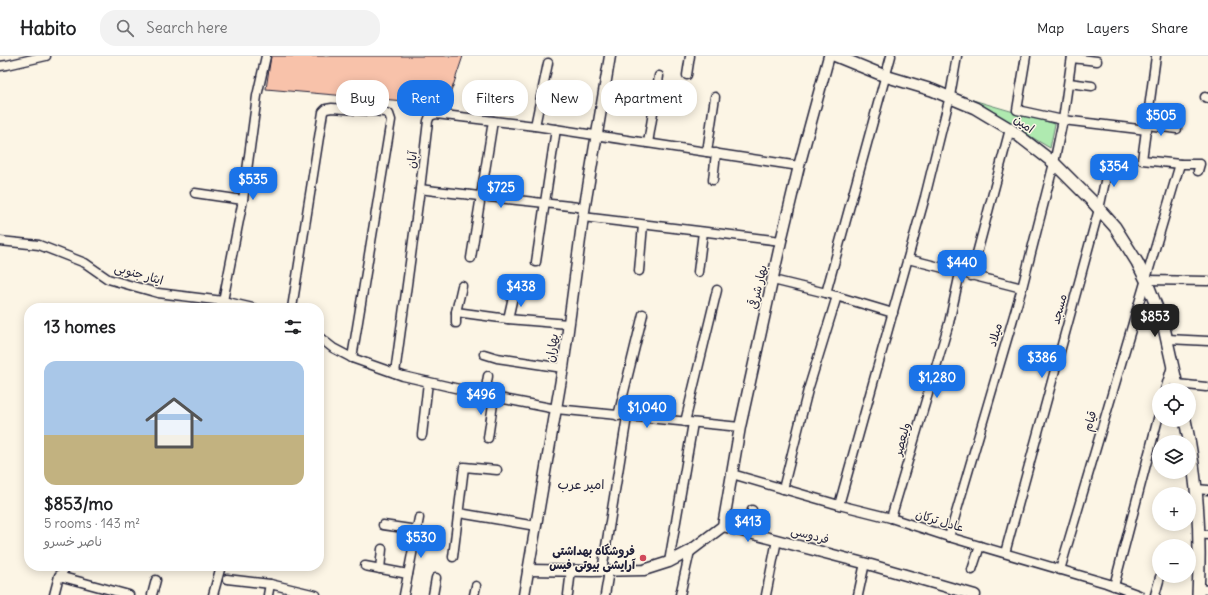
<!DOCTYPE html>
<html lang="en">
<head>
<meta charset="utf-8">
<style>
  :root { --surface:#fff; --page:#f2f2f2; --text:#202124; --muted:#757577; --line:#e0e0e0; --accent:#1a73e8 }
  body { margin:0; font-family:Delius,"Playpen Sans Arabic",sans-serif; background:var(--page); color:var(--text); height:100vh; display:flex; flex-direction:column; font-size:15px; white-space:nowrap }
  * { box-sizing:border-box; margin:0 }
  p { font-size:13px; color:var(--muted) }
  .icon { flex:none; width:22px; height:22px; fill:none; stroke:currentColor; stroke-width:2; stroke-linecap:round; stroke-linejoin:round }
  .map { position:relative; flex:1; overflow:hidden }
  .side { position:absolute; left:24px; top:247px; width:300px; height:268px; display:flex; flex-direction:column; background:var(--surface); border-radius:16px; box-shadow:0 2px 10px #0003 }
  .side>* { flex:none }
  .banner { position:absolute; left:336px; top:24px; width:380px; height:36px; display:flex; gap:8px }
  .fabs { position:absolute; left:1152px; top:327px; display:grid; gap:8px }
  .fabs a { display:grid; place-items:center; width:44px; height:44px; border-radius:50%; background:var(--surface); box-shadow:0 2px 10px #0003; font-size:20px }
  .price { position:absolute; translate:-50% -34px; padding:0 9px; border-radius:8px; background:var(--accent); color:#fff; font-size:13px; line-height:26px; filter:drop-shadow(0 1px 2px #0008) }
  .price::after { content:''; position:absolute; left:50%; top:24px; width:12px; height:9px; margin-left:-6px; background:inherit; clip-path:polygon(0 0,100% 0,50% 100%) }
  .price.on { background:#222; color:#fff }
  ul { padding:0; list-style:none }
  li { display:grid; align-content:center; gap:8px; height:212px; padding:0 20px }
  li span { display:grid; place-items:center; height:124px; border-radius:12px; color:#555 }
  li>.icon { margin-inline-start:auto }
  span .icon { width:72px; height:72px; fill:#fffc; stroke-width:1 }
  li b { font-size:17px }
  h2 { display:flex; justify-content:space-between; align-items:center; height:48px; padding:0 20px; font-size:17px }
  .chip { padding:0 14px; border-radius:16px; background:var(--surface); box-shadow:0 2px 10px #0003; font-size:14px; line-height:36px }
  .chip.on { background:var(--accent); color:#fff }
  header { display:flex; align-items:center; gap:24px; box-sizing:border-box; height:56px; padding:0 20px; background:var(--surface); border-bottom:1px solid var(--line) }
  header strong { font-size:19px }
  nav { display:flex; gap:22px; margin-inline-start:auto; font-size:14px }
  .search { width:280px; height:36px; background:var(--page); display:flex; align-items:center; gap:10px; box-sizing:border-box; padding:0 14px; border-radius:16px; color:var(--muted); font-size:15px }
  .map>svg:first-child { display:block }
  .green { fill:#afeab0; stroke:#688676 }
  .building { fill:#f8c2aa; stroke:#22223b }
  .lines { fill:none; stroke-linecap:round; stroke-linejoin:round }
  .minor-casing { stroke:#22223b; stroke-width:11 }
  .tertiary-casing { stroke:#22223b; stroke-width:13 }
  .secondary-casing { stroke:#22223b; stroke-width:14 }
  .minor { stroke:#fcf5e5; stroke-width:8 }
  .tertiary { stroke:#fcf5e5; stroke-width:10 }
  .secondary { stroke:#fcf5e5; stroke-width:11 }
  .poi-dot { fill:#d1495b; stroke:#fcf5e5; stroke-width:1.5 }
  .labels { text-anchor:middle; stroke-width:3; stroke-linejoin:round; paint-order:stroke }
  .street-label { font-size:12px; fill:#22223b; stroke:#fcf5e5 }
  .poi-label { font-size:12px; font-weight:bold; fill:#22223b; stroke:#fcf5e5; text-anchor:end }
  .neighbourhood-label { font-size:13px; fill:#22223b; stroke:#fcf5e5 }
</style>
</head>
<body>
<header>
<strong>Habito</strong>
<div class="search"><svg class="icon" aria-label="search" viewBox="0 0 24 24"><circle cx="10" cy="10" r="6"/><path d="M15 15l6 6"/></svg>Search here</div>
<nav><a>Map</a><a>Layers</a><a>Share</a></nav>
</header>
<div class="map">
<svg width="1208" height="539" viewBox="0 0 1208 539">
  <rect width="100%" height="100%" fill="#fcf5e5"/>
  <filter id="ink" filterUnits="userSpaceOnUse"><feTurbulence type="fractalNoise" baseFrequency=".025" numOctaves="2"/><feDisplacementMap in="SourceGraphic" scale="8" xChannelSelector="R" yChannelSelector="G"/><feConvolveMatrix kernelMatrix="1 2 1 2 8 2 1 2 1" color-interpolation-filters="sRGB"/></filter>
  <g filter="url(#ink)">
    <path class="green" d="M 966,42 L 1055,68 L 1050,92 Z"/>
    <path class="building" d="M 271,0 L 463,0 L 446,51 L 404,45 L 266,33 Z"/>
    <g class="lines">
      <g class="minor-casing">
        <g id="minor">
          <path d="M 1026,0 L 1017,54 L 1063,64 L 1147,74"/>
          <path d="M 1156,0 L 1142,104 L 1180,108 L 1200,108 L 1198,115"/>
          <path d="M 1072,2 L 1097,5"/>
          <path d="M 0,10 L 7,9 L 46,0"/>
          <path d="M 687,19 L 690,0"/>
          <path d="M 1069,27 L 1092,30"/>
          <path d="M 1205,41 L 1208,42"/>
          <path d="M 1147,69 L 1177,73"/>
          <path d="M 535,70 L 548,7"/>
          <path d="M 648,87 L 659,20"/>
          <path d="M 707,96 L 715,41"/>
          <path d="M 713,124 L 716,97"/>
          <path d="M 420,133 C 475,140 530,145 585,152"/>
          <path d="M 195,137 L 243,144"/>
          <path d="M 583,161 L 781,185"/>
          <path d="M 0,185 L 39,189 L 85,207 L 108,223 L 158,237 L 223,245 L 253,252"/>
          <path d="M 471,202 L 493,65"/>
          <path d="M 908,203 L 1022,232"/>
          <path d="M 536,206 L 556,73"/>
          <path d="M 639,215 L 643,169"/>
          <path d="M 698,216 L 703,176"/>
          <path d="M 971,220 L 1010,73"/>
          <path d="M 773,224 L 826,237 L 893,257"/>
          <path d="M 1146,224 L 1208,225"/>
          <path d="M 826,237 L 891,0"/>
          <path d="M 223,245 L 243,144 L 257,40 L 266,0"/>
          <path d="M 292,252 L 323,56 L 326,53 L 332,52 L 384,56 L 389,58 L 391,64 L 352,302"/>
          <path d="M 456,256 L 508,263 L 568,268"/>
          <path d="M 508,263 L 514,236"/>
          <path d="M 456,267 L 456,256 L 462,230"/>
          <path d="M 319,281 L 333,292 L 352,302 L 403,320 L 494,341 L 556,353 L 740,371"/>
          <path d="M 1167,283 L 1208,285"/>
          <path d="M 484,298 L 497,302 L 563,312"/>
          <path d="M 395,317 L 420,133 L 428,65 L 430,60 L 436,58 L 535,70 L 799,110"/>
          <path d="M 1177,328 L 1206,331"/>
          <path d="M 1165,334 L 1172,310"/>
          <path d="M 485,338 L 488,320"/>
          <path d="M 618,360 L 643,258"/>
          <path d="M 685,366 L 717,234"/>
          <path d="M 422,379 L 428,326"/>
          <path d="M 488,382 L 494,341"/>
          <path d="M 732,418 L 839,449 L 891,462 L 949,481 L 1106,527 L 1139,539"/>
          <path d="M 783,433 L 808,334 L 837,240"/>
          <path d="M 1196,433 L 1208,434"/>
          <path d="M 839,449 L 925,141 L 950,40 L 957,0"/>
          <path d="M 459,457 L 536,470"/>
          <path d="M 891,462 L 949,267 L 960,217"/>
          <path d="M 383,469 L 417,474"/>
          <path d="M 746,475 L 752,454"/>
          <path d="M 1199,478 L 1208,479"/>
          <path d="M 949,481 L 1022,232 L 1054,107 L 1063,64 L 1072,0"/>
          <path d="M 1005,497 L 1099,153 L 1109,107"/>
          <path d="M 453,501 L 464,411 L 497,414"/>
          <path d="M 669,506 L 693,367"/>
          <path d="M 365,510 L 408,518"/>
          <path d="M 380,513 L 382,493"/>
          <path d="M 972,514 L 980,490"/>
          <path d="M 1060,514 L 1180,108"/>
          <path d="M 602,515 L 627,361"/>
          <path d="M 59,520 L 129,539"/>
          <path d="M 227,523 L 270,528 L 316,539"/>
          <path d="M 1114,530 L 1159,359"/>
          <path d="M 1198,533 L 1208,534"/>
          <path d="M 54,539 L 59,520 L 67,510"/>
          <path d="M 152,539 L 156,524"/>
          <path d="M 213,539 L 221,510"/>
          <path d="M 268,539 L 270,528"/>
          <path d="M 404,539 L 419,462"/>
          <path d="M 433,539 L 436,522"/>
          <path d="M 474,539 L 476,530"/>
          <path d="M 568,539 L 571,514"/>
          <path d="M 605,539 L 609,515"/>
          <path d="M 680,539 L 690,495"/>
          <path d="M 766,539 L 777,484"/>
          <path d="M 858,539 L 865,507"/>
          <path d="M 1155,539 L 1160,521"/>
        </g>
      </g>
      <g class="tertiary-casing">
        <g id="tertiary">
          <path d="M 723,470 L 740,371 L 781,185 L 799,110 L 829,0"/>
          <path d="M 528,514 L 592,515 L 644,514 L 669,506 L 690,495 L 723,470 L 871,509 L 975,539"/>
          <path d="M 524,539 L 563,312 L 583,161 L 610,0"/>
        </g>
      </g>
      <g class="secondary-casing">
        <g id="secondary">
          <path d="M 836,0 L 885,20 L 932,34 L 975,52 L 1010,73 L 1054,107 L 1091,144 L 1115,171 L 1137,206 L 1146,224 L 1163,267 L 1178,334"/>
          <path d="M 1185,364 C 1198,421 1201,481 1198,539"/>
        </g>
      </g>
      <use href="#minor" class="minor"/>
      <use href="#tertiary" class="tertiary"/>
      <use href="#secondary" class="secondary"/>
    </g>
  </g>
  <circle class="poi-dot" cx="643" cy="502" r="4"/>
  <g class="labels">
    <g class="street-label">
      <text transform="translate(1024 68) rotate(36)" y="4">امین</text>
      <text transform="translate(412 104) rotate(-83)" y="4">آبان</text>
      <text transform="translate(139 218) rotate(16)" y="4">ایثار جنوبی</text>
      <text transform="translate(758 231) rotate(-77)" y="4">بهار شرقی</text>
      <text transform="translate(1059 253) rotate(-75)" y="4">مسجد</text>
      <text transform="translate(995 279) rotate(-74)" y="4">میلاد</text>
      <text transform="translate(552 292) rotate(-82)" y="4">بهاران</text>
      <text transform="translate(1090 365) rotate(-74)" y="4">قیام</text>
      <text transform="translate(902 383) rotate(-74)" y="4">ولیعصر</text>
      <text transform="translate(940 465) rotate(17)" y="4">عادل ترکان</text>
      <text transform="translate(810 479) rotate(15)" y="4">فردوسی</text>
    </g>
    <g class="poi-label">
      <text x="635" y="499">فروشگاه بهداشتی<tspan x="635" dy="14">آرایشی بیوتی فیس</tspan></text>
    </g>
    <g class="neighbourhood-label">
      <text x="581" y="433">امیر عرب</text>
    </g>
  </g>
</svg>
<div class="fabs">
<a><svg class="icon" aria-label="locate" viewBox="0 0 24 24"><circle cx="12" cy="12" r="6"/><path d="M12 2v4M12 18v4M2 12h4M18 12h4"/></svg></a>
<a><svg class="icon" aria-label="layers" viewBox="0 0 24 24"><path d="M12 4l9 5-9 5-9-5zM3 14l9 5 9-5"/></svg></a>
<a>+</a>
<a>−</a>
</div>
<b class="price" style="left:1161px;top:81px">$505</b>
<b class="price" style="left:1114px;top:132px">$354</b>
<b class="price" style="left:253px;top:145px">$535</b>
<b class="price" style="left:501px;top:153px">$725</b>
<b class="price" style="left:962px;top:228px">$440</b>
<b class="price" style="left:521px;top:252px">$438</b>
<b class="price on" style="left:1155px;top:282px">$853</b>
<b class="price" style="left:1042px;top:323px">$386</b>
<b class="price" style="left:937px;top:343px">$1,280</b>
<b class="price" style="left:481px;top:360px">$496</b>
<b class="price" style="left:647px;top:373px">$1,040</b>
<b class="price" style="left:748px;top:487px">$413</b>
<b class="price" style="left:421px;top:503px">$530</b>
<div class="banner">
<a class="chip">Buy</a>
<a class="chip on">Rent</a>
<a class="chip">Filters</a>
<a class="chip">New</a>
<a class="chip">Apartment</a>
</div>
<section class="side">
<h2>13 homes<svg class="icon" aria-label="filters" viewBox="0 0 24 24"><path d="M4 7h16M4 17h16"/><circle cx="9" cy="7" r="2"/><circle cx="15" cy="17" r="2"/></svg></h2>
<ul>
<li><span style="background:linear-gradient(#a9c7e8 60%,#c2b280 0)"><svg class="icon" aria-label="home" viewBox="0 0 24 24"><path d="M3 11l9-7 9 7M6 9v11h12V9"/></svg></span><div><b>$853/mo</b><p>5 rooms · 143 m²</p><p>ناصر خسرو</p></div></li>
</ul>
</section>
</div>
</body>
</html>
